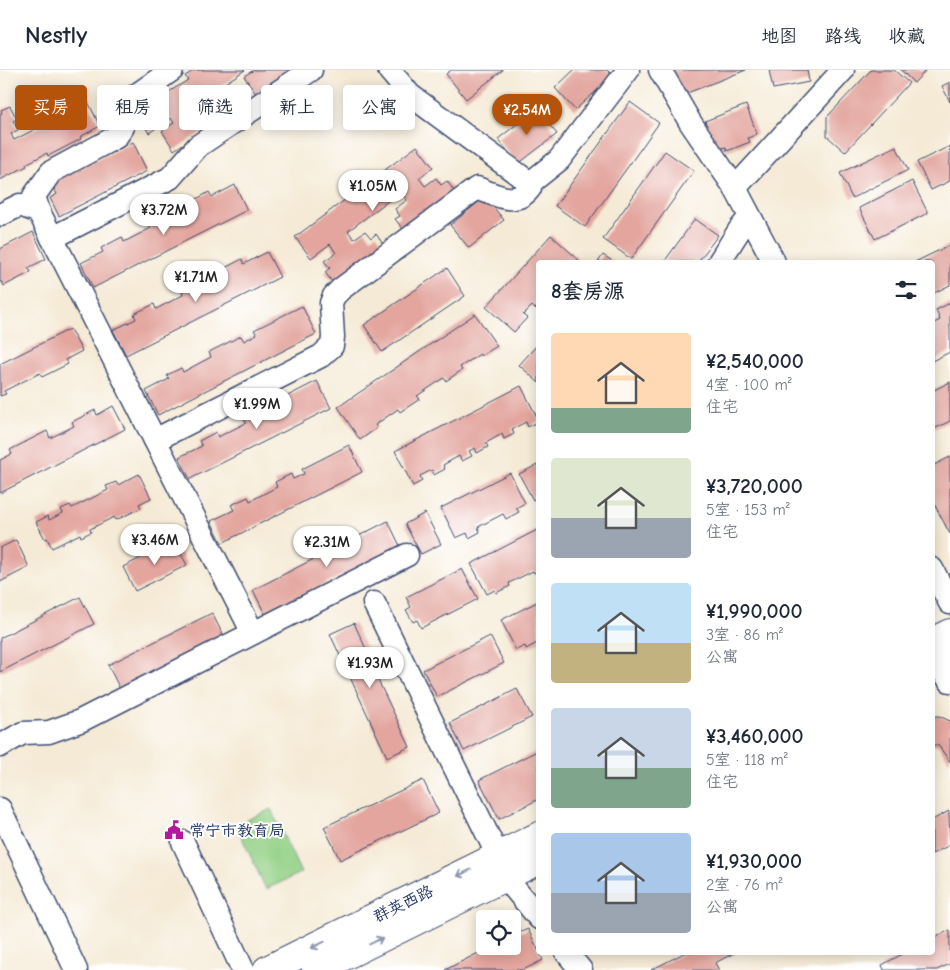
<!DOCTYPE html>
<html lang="zh">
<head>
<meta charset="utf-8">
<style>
  :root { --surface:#fff; --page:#f6f6f7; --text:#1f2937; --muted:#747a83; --line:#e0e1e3; --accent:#b45309 }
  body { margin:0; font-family:"Comic Neue","LXGW WenKai TC",sans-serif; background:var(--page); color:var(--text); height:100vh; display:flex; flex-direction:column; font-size:19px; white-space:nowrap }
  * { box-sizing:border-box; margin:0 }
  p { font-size:16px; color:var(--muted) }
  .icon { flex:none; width:28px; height:28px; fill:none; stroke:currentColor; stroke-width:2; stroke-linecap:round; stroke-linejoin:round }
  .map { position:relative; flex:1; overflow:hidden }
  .details { position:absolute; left:536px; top:190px; width:399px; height:695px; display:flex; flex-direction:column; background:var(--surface); border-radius:5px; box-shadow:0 2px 12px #0003 }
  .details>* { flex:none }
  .guide { position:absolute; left:15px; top:15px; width:446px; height:45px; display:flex; gap:10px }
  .buttons { position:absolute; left:476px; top:840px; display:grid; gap:10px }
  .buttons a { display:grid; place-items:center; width:45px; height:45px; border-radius:5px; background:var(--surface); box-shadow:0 2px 12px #0003; font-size:25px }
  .price { position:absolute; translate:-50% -42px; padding:0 11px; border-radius:18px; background:#fff; color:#222; font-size:16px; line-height:32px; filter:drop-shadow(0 1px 2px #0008) }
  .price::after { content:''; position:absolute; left:50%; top:30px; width:15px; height:11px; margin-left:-8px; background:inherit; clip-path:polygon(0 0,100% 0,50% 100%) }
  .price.on { background:var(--accent); color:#fff }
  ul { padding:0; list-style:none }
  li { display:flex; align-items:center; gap:15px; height:125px; padding:0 15px }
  li span { display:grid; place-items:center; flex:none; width:140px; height:100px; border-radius:5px; color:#555 }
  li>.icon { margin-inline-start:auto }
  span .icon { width:60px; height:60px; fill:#fffc; stroke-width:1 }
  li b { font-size:21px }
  h2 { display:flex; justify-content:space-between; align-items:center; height:60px; padding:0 15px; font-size:21px }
  .chip { padding:0 18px; border-radius:5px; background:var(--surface); box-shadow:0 2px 12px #0003; font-size:18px; line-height:45px }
  .chip.on { background:var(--accent); color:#fff }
  header { display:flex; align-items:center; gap:30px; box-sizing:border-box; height:70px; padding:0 25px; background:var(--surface); border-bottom:1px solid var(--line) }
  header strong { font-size:24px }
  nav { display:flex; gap:28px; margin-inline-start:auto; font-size:18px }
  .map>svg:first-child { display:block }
  .green { fill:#94d187; stroke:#588072 }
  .building { fill:#e3a59e }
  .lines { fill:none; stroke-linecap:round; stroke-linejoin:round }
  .minor-casing { stroke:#3c4b70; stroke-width:25 }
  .major-casing { stroke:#3c4b70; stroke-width:30 }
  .minor { stroke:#fff; stroke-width:22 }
  .major { stroke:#fff; stroke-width:28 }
  .oneway { stroke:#8d97ae }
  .labels { text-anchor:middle; stroke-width:4; stroke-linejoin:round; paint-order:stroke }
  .poi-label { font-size:16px; fill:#1b2f5e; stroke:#fff; text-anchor:start }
  .street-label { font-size:16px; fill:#1b2f5e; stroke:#fff }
</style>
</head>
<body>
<header>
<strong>Nestly</strong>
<nav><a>地图</a><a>路线</a><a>收藏</a></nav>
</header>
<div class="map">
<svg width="950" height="900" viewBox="0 0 950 900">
  <rect width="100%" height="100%" fill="#fff"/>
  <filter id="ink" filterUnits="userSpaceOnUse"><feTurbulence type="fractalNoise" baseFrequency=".02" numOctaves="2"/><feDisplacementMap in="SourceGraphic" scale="10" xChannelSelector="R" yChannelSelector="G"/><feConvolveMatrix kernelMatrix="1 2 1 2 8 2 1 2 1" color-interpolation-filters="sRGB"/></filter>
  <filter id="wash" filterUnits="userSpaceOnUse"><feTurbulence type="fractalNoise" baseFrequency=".0096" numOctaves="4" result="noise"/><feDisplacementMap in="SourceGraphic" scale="20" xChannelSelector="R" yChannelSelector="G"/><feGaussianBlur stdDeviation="1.12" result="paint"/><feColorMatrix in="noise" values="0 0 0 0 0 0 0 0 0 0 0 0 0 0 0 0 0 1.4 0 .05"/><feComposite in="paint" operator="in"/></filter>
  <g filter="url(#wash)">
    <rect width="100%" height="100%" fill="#f5ead5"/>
    <path class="green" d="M 271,739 L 301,803 L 266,819 L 236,755 Z"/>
    <g id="blocks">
      <g class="building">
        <path d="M 195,0 L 245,0 L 196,32 L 199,37 L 212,29 L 224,47 L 174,80 L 162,61 L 174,53 L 171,48 L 149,63 L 136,44 L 143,39 L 140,35 L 165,19 L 167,23 L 188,10 L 185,6 Z"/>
        <path d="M 254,0 L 293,0 L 256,24 L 244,6 Z"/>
        <path d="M 451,0 L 503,0 L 466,29 L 446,4 Z"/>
        <path d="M 574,0 L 607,0 L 613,6 L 575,40 L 555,18 Z"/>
        <path d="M 672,0 L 746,0 L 682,25 Z"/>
        <path d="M 769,0 L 807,0 L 809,12 L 773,19 Z"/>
        <path d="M 871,0 L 894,0 L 909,13 L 845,82 L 827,66 L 827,47 Z"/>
        <path d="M 901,0 L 926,0 L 914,13 Z"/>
        <path d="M 950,12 L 950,32 L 942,16 Z"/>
        <path d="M 88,32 L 100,56 L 80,67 L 81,69 L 48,86 L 47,83 L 26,94 L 27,96 L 0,110 L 0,44 L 2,43 L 1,40 L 10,36 L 17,49 L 13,51 L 18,60 L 11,64 L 14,70 Z"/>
        <path d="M 630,32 L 659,53 L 585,157 L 555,136 Z"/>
        <path d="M 746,35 L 757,64 L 748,68 L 750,72 L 727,81 L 726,77 L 716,80 L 705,51 Z"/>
        <path d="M 536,39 L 557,64 L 518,94 L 498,69 Z"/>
        <path d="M 133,72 L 147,101 L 59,146 L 50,128 L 57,124 L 51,113 Z"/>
        <path d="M 417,76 L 433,97 L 419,108 L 425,116 L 436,108 L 441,115 L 447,111 L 454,121 L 403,159 L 395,149 L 400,146 L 395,139 L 407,130 L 400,122 L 348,161 L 354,169 L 365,161 L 371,168 L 376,164 L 383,174 L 332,212 L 325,202 L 330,198 L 324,191 L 336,183 L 330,174 L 311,188 L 295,167 Z"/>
        <path d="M 896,76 L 908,100 L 852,128 L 840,103 Z"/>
        <path d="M 950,76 L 950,111 L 931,120 L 917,92 Z"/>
        <path d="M 665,81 L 694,101 L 631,189 L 603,169 Z"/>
        <path d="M 912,111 L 928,143 L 875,169 L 859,138 Z"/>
        <path d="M 235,115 L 247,140 L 93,218 L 81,193 L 103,182 L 101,178 L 122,167 L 124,172 L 151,158 L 148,153 L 171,141 L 174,146 L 195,135 L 193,131 L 209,122 L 212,127 Z"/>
        <path d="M 485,127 L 504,150 L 469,178 L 450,155 Z"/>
        <path d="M 695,149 L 718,165 L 698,192 L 664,192 Z"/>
        <path d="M 33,162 L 46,189 L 28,198 L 31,202 L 4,216 L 2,212 L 0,212 L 0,179 Z"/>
        <path d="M 551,165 L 579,190 L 576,192 L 539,192 L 539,235 L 535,239 L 532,236 L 523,245 L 527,248 L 514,262 L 486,237 Z"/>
        <path d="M 950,175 L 950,215 L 932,224 L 932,192 L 915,192 Z"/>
        <path d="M 267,182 L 280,207 L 126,285 L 113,260 L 136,249 L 134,244 L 154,234 L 156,239 L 183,225 L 181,219 L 204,208 L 206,213 L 227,202 L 225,198 L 242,189 L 244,194 Z"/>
        <path d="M 603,185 L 614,192 L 598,192 Z"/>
        <path d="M 447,198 L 465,226 L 382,282 L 364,255 Z"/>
        <path d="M 950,233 L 950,282 L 932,291 L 932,254 L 940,250 L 936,240 Z"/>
        <path d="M 302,236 L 316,264 L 158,345 L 146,321 L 169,309 L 167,305 L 181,298 L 183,302 L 211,287 L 209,282 L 241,266 L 244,271 L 257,264 L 254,260 Z"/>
        <path d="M 475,244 L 497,276 L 481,286 L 480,284 L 460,297 L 462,300 L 446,311 L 444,308 L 417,326 L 420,329 L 400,342 L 398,339 L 375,355 L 377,358 L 360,370 L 338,337 Z"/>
        <path d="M 70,259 L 82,281 L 65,290 L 68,294 L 42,307 L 40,303 L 4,321 L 6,324 L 0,326 L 0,294 Z"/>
        <path d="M 539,273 L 539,313 L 519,295 Z"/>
        <path d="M 317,311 L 331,338 L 190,409 L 179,387 L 202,376 L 199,371 L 216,362 L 218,367 L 246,353 L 243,348 L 259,340 L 261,345 L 272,340 L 270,335 Z"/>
        <path d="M 950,312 L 950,351 L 932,360 L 932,321 Z"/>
        <path d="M 521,316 L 539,351 L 528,357 L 526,352 L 512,359 L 514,364 L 504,369 L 502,364 L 486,373 L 488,377 L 477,383 L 475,378 L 469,381 L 472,386 L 462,391 L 459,386 L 443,395 L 445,399 L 434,405 L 432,400 L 420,406 L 422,411 L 413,416 L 395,381 Z"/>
        <path d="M 113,336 L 125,359 L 0,423 L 0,390 L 12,384 L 10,380 L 47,361 L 50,368 L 74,356 L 72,352 L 95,340 L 97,345 Z"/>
        <path d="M 349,375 L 362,402 L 222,473 L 211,451 L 234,440 L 231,435 L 248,427 L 250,431 L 277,417 L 275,412 L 291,404 L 293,409 L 304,404 L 302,399 Z"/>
        <path d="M 950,387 L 950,464 L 932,430 L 932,396 Z"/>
        <path d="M 539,394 L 539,427 L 533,430 L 519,404 Z"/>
        <path d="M 510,403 L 525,433 L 516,438 L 519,442 L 506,449 L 503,444 L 478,457 L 480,462 L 469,468 L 467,463 L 456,468 L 441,438 Z"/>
        <path d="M 139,404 L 151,428 L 139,434 L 141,438 L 116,450 L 114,447 L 90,459 L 91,462 L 81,467 L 80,464 L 52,478 L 47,468 L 45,469 L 36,452 L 48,446 L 49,450 L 63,443 L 61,439 L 70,435 L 72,438 L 108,420 L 106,416 L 116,412 L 118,415 Z"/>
        <path d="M 425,443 L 441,474 L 421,484 L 405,454 Z"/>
        <path d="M 388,451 L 400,476 L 265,544 L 253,520 Z"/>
        <path d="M 539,459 L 539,501 L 534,503 L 533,501 L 509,513 L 510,516 L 496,523 L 495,520 L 487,524 L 471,494 Z"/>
        <path d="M 16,470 L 29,497 L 0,512 L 0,478 Z"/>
        <path d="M 174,471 L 187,495 L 135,521 L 123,497 Z"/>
        <path d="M 462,499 L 478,529 L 421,558 L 417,550 L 413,552 L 406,540 L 411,537 L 406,527 Z"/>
        <path d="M 80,527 L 94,554 L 0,602 L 0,568 Z"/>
        <path d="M 539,531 L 539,572 L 526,579 L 525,576 L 516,580 L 501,550 Z"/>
        <path d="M 212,543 L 224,567 L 120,619 L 108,595 Z"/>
        <path d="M 354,553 L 378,605 L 376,606 L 410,677 L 387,687 L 330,564 Z"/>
        <path d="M 490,566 L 504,593 L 437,627 L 423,600 Z"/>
        <path d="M 517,619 L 532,647 L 464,681 L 450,653 Z"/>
        <path d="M 932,646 L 939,646 L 950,651 L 950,692 L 938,675 L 932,675 Z"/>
        <path d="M 539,680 L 539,729 L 499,749 L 479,710 Z"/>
        <path d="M 423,710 L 439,743 L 340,790 L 324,757 Z"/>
        <path d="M 949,741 L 950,775 L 932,784 L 932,750 Z"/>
        <path d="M 528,859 L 543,890 L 523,900 L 445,900 L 492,876 L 512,876 L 512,866 Z"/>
        <path d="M 950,860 L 950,894 L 937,900 L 884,900 L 882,895 L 906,882 L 932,882 L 932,869 Z"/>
        <path d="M 686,882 L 736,882 L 715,893 L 719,900 L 651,900 Z"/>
      </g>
    </g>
  </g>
  <g filter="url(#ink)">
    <use href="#blocks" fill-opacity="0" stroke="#3c4b70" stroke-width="1"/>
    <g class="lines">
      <g class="minor-casing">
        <g id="minor">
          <path d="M 660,0 L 690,52 L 735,118 L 774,192"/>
          <path d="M 530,113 L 559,90 L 628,0"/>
          <path d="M 735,118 L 843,0"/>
          <path d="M 39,142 L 34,126 L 51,102 L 116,67 L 123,57 L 121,41 L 125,33 L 172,0"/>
          <path d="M 0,145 L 20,135 L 39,142 L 253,563"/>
          <path d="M 52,168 L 170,108 L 198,76 L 311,0"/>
          <path d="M 719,192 L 740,159 L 750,147"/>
          <path d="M 155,370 L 321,286 L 332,276 L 333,267 L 331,233 L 334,226 L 341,219 L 477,118 C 496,125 516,137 530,118 L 530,113 L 410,25 L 389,0"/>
          <path d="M 932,499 L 950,533"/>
          <path d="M 374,533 L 498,786"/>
          <path d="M 938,594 L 950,611"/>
          <path d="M 0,676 L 23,663 L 49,662 L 80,651 L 407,485"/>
          <path d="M 0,739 L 76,900"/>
          <path d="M 183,772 L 243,900"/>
          <path d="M 505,807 L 539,848"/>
          <path d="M 566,882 L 581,900"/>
        </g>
      </g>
      <g class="major-casing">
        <g id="major">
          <path d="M 932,572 L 950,563"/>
          <path d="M 932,596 L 950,587"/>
          <path d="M 267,900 L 539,766"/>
          <path d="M 316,900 L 539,790"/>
        </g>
      </g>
      <use href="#minor" class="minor"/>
      <use href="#major" class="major"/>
    </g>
    <defs><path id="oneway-shaft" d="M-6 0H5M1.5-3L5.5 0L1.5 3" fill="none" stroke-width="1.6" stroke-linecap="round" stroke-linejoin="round" transform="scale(1.25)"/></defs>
    <g class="oneway">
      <use href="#oneway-shaft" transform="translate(464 803) rotate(154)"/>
      <use href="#oneway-shaft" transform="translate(376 871) rotate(-26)"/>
      <use href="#oneway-shaft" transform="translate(318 875) rotate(154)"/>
    </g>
  </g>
  <defs>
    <g id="civic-bare" transform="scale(1.5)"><path d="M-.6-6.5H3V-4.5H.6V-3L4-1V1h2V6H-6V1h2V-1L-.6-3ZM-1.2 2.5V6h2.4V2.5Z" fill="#b5179e" stroke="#fff" stroke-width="2.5" paint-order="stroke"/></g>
  </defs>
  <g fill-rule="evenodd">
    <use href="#civic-bare" x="174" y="760"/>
  </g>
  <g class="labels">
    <g class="poi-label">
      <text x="189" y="766">常宁市教育局</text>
    </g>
    <g class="street-label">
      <text transform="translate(403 833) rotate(-26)" y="6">群英西路</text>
    </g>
  </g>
</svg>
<div class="buttons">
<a><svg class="icon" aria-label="locate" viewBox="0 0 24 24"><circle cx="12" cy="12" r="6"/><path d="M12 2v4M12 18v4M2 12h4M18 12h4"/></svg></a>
</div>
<b class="price on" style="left:527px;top:66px">¥2.54M</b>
<b class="price" style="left:373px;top:142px">¥1.05M</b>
<b class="price" style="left:164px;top:166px">¥3.72M</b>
<b class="price" style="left:196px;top:233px">¥1.71M</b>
<b class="price" style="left:257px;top:360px">¥1.99M</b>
<b class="price" style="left:155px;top:496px">¥3.46M</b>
<b class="price" style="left:327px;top:498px">¥2.31M</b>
<b class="price" style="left:370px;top:619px">¥1.93M</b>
<div class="guide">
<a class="chip on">买房</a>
<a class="chip">租房</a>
<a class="chip">筛选</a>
<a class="chip">新上</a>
<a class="chip">公寓</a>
</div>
<section class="details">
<h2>8套房源<svg class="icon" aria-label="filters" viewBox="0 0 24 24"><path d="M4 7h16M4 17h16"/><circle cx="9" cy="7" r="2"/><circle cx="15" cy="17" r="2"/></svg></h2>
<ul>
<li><span style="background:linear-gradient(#ffd9b3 75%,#7fa58c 0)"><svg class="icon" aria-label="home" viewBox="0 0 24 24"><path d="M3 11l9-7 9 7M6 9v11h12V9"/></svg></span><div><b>¥2,540,000</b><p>4室 · 100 m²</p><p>住宅</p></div></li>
<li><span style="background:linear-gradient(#dfe7d0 60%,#9aa5b1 0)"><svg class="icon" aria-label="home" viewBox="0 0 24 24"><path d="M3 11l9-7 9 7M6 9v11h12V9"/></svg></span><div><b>¥3,720,000</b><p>5室 · 153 m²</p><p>住宅</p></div></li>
<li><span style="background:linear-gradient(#bfe0f5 60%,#c2b280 0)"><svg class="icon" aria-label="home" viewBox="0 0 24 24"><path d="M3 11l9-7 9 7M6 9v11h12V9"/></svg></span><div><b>¥1,990,000</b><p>3室 · 86 m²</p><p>公寓</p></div></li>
<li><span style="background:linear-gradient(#c9d6e8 60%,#7fa58c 0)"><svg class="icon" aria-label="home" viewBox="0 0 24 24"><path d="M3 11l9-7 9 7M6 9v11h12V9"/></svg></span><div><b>¥3,460,000</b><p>5室 · 118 m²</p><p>住宅</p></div></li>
<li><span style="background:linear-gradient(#a9c7e8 60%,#9aa5b1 0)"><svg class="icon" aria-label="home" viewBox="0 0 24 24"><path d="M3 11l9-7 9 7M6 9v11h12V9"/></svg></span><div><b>¥1,930,000</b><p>2室 · 76 m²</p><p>公寓</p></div></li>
</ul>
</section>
</div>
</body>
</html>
